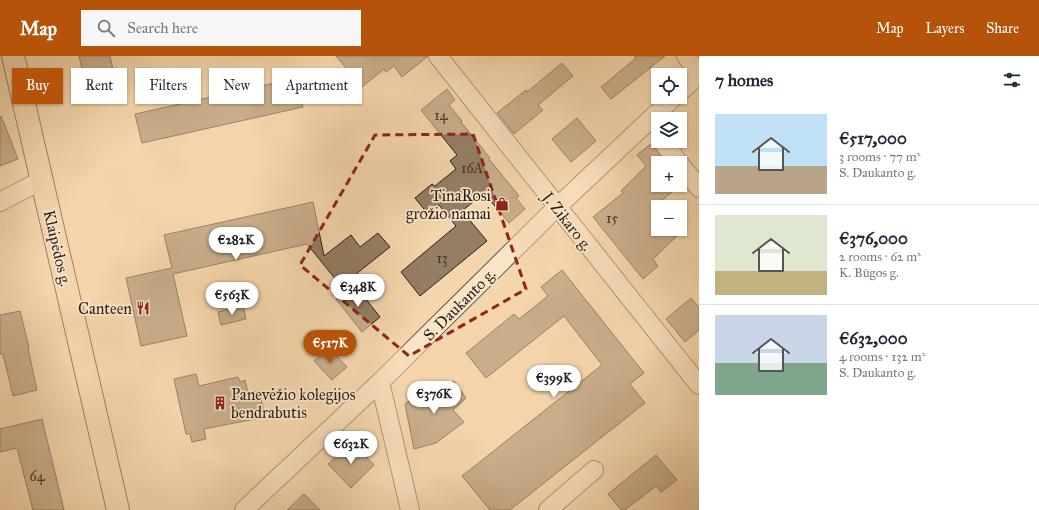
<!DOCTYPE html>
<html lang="en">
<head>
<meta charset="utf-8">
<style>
  :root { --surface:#fff; --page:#f6f6f7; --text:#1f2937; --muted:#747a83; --line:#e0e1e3; --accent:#b45309 }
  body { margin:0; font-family:"IM FELL Great Primer",serif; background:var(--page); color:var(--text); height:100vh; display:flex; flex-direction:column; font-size:15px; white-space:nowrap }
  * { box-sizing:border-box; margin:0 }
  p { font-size:13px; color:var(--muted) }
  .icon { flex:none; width:22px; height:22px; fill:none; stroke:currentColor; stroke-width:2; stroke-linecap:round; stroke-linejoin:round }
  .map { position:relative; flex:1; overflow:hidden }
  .details { display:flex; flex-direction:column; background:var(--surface); width:340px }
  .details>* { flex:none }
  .top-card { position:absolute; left:12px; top:12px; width:380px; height:36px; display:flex; gap:8px }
  .fabs { position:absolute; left:651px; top:12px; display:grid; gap:8px }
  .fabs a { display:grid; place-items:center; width:36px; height:36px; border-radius:0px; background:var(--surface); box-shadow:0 1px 3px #0004; font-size:20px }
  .price { position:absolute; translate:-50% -34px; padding:0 9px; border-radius:14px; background:#fff; color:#222; font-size:13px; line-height:26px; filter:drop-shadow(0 1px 2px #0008) }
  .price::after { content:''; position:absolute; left:50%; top:24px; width:12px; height:9px; margin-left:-6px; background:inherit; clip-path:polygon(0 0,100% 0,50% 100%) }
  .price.on { background:var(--accent); color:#fff }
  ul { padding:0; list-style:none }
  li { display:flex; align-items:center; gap:12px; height:100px; padding:0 16px }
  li+li { border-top:1px solid var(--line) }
  li span { display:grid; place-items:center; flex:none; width:112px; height:80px; border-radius:0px; color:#555 }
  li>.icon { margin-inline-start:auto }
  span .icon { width:48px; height:48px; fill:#fffc; stroke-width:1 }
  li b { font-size:17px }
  h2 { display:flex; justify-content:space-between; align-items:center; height:48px; padding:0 16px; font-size:17px }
  .tag { padding:0 14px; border-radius:0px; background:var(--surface); box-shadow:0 1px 3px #0004; font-size:14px; line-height:36px }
  .tag.on { background:var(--accent); color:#fff }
  header { display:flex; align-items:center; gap:24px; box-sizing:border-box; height:56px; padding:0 20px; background:var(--accent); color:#fff }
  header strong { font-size:19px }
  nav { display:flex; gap:22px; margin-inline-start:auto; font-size:14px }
  .search { width:280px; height:36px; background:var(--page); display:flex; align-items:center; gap:10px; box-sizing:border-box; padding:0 14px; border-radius:0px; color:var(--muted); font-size:15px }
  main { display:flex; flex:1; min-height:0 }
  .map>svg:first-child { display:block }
  .building { fill:#947e65; stroke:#2b1e18 }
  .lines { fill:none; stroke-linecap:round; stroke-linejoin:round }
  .minor-casing { stroke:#5d4c3d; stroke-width:20 }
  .trunk-casing { stroke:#2b1e18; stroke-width:24 }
  .minor { stroke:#f8e4c9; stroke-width:18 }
  .trunk { stroke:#f4d6ac; stroke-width:22 }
  .marked { fill:none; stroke:#8f2418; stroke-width:3; stroke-dasharray:8 5; stroke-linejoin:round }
  .labels { text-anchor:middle; stroke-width:3.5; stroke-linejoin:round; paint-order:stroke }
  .number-label { font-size:14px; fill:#45362b }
  .poi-label { font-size:16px; fill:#2b1e18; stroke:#f8e4c9; text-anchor:end }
  .street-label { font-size:16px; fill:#2b1e18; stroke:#f8e4c9 }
</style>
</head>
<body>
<header>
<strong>Map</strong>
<div class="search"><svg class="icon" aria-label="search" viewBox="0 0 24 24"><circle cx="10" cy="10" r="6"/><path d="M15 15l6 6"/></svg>Search here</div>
<nav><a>Map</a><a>Layers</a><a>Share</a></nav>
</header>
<main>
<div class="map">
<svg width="699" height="454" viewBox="0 0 699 454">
  <rect width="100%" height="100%" fill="#f4d6ac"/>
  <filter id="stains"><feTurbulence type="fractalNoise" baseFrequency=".005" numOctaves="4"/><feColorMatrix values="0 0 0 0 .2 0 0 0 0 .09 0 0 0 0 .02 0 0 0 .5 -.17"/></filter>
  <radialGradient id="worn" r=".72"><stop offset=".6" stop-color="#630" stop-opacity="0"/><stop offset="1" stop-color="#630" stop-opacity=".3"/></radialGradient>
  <g class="building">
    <path d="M 79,0 L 110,0 L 117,33 L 88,39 Z"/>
    <path d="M 336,0 L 428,0 L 402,21 L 394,10 L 386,16 L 384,13 L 362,31 Z"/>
    <path d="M 634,0 L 665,0 L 611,43 L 601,31 L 636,2 Z"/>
    <path d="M 562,7 L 573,20 L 538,49 L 543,54 L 514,78 L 497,57 L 526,34 L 527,36 Z"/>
    <path d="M 297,22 L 303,51 L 142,87 L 135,58 Z"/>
    <path d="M 447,33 L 455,44 L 449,49 L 462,65 L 461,66 L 490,102 L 489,103 L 519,140 L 516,142 L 525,153 L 509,167 L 484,137 L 462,155 L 487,185 L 420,240 L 401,216 L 456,170 L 439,149 L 428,158 L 415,142 L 432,128 L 435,130 L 456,113 L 450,105 L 457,99 L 421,54 Z"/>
    <path d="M 1,60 L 18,103 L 0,110 L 0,61 Z"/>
    <path d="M 577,62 L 596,85 L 571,106 L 552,83 Z"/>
    <path d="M 652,87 L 666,107 L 658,107 L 658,129 L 680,129 L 680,125 L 682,128 L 654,151 L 652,151 L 658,158 L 658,173 L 671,173 L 677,180 L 653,203 L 658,210 L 643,223 L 593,161 L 623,137 L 621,135 L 646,110 L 637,99 Z"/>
    <path d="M 313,146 L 324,200 L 351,179 L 360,191 L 378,177 L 390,191 L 341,230 L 307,188 L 173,218 L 187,280 L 141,290 L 126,222 L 172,212 L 164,179 Z"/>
    <path d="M 562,214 L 644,317 L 630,328 L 645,347 L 510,454 L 490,454 L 462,420 L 602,309 L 564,260 L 486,322 L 466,297 L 514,258 L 519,263 L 548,240 L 541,231 Z"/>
    <path d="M 354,228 L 380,261 L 362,276 L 336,243 Z"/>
    <path d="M 691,242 L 699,251 L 699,274 L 685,286 L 666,263 Z"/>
    <path d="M 243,250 L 246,263 L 221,269 L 218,256 Z"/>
    <path d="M 20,255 L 29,291 L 28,292 L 37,334 L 13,340 L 3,298 L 0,298 L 0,259 Z"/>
    <path d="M 329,292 L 347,311 L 332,324 L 314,305 Z"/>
    <path d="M 196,318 L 199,330 L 238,321 L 240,326 L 245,324 L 248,337 L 259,335 L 265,361 L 204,373 L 206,383 L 192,386 L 190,378 L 186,378 L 174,323 Z"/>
    <path d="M 454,325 L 466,342 L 453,354 L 464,366 L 436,387 L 414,393 L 405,348 L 429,330 L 437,337 Z"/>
    <path d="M 42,363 L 64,454 L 33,454 L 17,392 L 0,396 L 0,373 Z"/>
    <path d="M 352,386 L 374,409 L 351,432 L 328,408 Z"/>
    <path d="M 656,399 L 677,424 L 661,436 L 656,430 L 625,454 L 621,454 L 608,438 Z"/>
    <path d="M 304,438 L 320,454 L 287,454 Z"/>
  </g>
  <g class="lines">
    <g class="minor-casing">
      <g id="minor">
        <path d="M 438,0 L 699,329"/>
        <path d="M 686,0 L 699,17"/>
        <path d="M 680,36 L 699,18"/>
        <path d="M 662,85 L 679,107"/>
        <path d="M 680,108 L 699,132"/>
        <path d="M 0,146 L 42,124"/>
        <path d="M 380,326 L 410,454"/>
        <path d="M 244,454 L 380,326 L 557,151 L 674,41"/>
        <path d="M 548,454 L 594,414"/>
      </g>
    </g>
    <g class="trunk-casing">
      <path id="trunk" d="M 13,0 L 118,454"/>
    </g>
    <use href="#minor" class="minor"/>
    <use href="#trunk" class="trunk"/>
  </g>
  <path d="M0 0H699V454H0ZM 473,78 L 526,233 L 409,300 L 300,209 L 375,79 Z" fill="#f4d6ac" fill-opacity=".55" fill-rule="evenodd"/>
  <path class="marked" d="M 473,78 L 526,233 L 409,300 L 300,209 L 375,79 Z"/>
  <defs>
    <g id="shop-bare" transform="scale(1.08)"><path d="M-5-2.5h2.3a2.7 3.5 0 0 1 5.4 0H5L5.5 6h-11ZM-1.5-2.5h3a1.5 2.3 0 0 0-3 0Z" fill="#8f2418" stroke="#f8e4c9" stroke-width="2.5" paint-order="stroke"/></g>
    <g id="restaurant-bare" transform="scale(1.08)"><path d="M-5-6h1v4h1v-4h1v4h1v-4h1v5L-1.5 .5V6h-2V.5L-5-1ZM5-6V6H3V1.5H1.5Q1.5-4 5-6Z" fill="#8f2418" stroke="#f8e4c9" stroke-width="2.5" paint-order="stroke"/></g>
    <g id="building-bare" transform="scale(1.08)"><path d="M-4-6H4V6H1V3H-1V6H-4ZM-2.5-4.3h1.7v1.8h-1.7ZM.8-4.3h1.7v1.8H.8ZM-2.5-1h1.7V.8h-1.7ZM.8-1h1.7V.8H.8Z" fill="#8f2418" stroke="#f8e4c9" stroke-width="2.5" paint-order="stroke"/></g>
  </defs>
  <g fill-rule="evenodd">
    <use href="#shop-bare" x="502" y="148"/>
    <use href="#restaurant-bare" x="143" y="252"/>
    <use href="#building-bare" x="220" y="347"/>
  </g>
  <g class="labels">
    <g class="number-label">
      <text x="441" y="64">14</text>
      <text x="472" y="117">16A</text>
      <text x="612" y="167">15</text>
      <text x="442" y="207">13</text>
      <text x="37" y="425">64</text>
    </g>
    <g class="poi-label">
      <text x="491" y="145">TinaRosi<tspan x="491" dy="18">grožio namai</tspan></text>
      <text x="132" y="258">Canteen</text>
      <text x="231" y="344" text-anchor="start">Panevėžio kolegijos<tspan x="231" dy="18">bendrabutis</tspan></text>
    </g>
    <g class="street-label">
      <text transform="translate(568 165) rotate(52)" y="6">J. Zikaro g.</text>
      <text transform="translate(58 192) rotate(77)" y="6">Klaipėdos g.</text>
      <text transform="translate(459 248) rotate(-45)" y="6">S. Daukanto g.</text>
    </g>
  </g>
  <rect width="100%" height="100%" filter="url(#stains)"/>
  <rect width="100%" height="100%" fill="url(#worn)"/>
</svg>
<div class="fabs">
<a><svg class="icon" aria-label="locate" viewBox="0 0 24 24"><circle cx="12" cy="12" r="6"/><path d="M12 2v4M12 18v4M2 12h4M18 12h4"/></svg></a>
<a><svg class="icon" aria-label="layers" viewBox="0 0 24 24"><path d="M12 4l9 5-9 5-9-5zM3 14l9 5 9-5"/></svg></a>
<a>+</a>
<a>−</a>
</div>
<b class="price" style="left:236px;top:205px">€282K</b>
<b class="price" style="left:358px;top:252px">€348K</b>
<b class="price" style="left:232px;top:260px">€563K</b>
<b class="price on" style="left:330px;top:308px">€517K</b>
<b class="price" style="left:554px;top:343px">€399K</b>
<b class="price" style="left:434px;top:359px">€376K</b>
<b class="price" style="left:351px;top:409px">€632K</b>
<div class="top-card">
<a class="tag on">Buy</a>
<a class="tag">Rent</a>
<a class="tag">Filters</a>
<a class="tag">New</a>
<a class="tag">Apartment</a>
</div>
</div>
<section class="details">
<h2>7 homes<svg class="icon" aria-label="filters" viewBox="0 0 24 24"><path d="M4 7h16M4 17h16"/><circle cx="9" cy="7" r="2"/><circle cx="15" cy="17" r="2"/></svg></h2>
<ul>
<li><span style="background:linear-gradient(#bfe0f5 65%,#b9a48a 0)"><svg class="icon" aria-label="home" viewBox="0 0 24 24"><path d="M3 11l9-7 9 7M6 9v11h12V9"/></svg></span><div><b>€517,000</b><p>3 rooms · 77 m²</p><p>S. Daukanto g.</p></div></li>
<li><span style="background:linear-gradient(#dfe7d0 70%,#c2b280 0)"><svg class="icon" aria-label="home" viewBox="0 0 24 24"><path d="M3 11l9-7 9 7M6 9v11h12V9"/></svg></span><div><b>€376,000</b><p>2 rooms · 62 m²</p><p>K. Būgos g.</p></div></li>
<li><span style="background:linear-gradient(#c9d6e8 60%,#7fa58c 0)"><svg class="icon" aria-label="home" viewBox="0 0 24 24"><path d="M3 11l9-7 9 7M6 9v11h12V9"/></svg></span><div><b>€632,000</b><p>4 rooms · 132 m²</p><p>S. Daukanto g.</p></div></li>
</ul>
</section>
</main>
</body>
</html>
